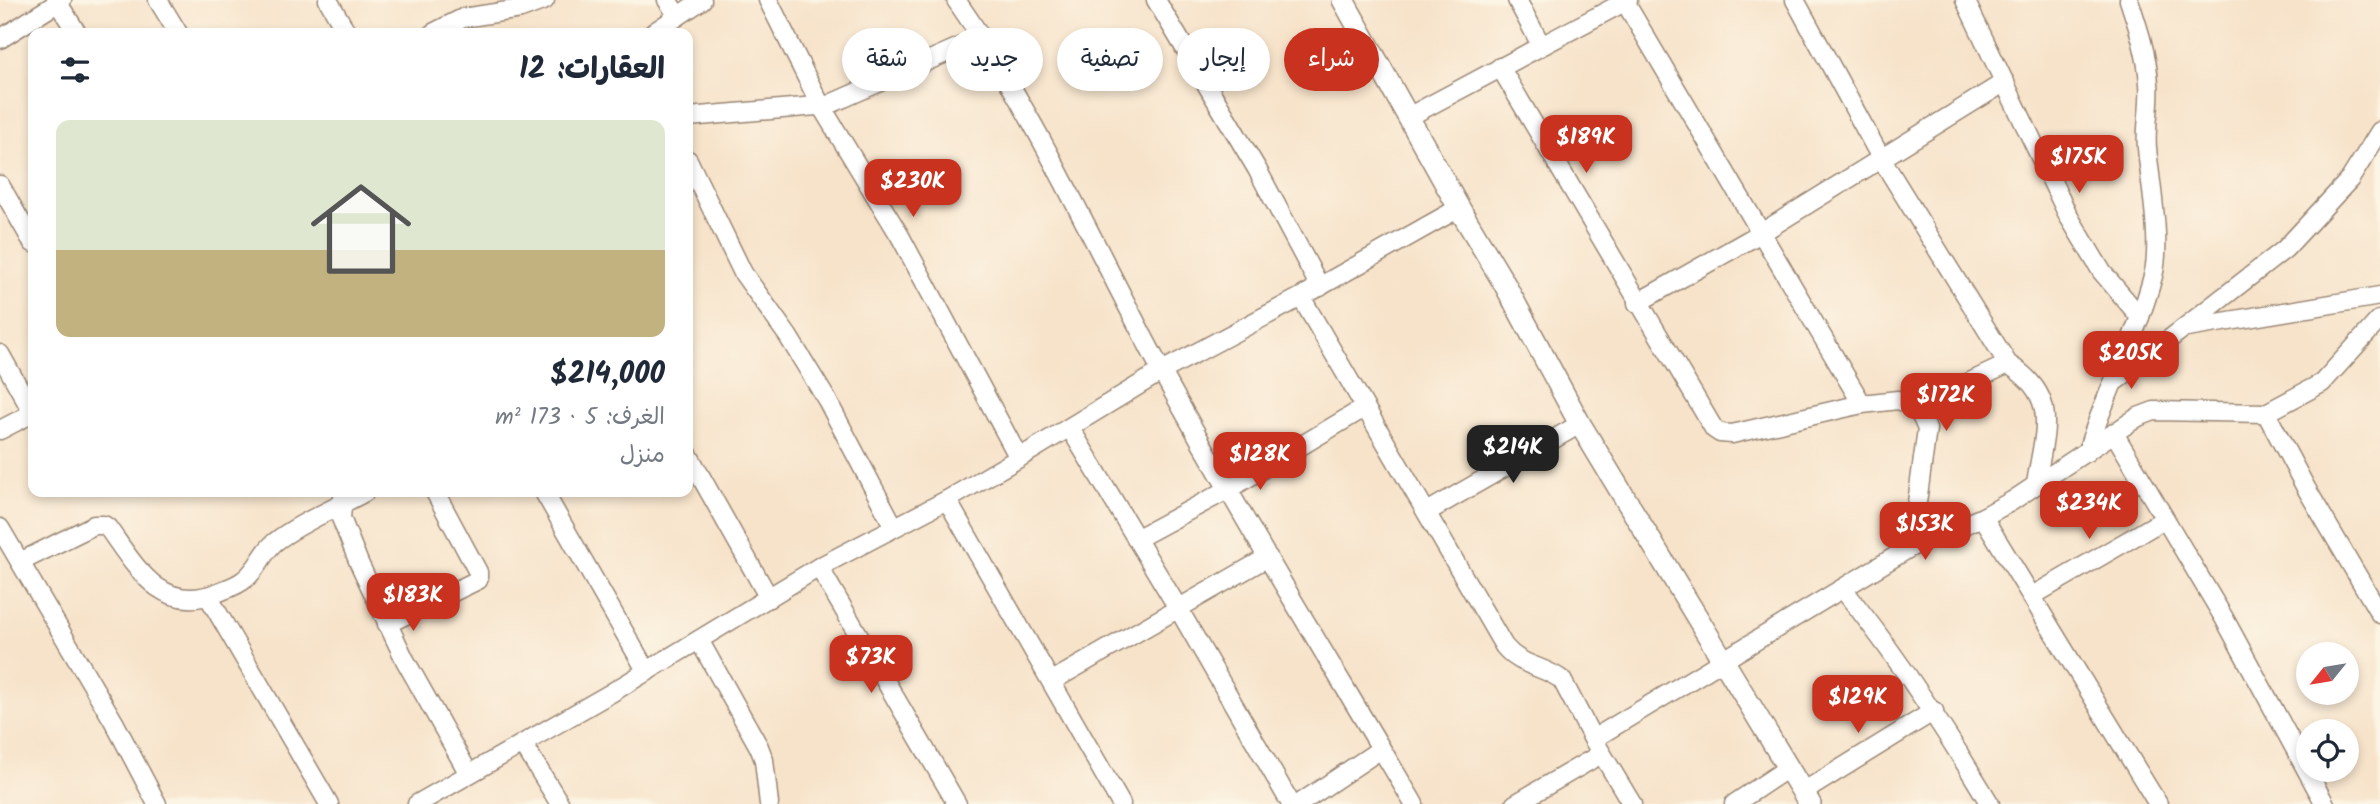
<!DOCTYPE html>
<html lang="ar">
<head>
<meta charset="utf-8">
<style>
  :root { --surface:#fff; --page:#f6f6f7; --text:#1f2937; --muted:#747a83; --accent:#c8321e }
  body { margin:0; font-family:Kalam,"Playpen Sans Arabic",sans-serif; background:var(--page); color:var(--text); direction:rtl; height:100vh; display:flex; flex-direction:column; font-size:26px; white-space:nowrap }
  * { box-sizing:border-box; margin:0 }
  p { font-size:23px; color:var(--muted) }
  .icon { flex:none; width:38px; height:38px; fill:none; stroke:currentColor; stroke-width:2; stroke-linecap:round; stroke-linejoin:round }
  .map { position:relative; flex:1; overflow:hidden; direction:ltr }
  .drawer { position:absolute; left:28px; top:28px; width:665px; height:469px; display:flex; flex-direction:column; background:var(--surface); border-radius:14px; box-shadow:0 4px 10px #0003; direction:rtl }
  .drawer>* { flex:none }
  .top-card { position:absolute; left:714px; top:28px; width:665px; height:63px; direction:rtl; display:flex; gap:14px }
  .needle { width:46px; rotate:240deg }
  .tools { position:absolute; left:2296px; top:642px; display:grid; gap:14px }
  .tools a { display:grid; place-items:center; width:63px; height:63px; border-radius:50%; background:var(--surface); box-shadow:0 4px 10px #0003; font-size:35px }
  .price { position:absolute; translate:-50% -60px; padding:0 16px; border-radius:14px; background:var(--accent); color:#fff; font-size:23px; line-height:46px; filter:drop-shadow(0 2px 4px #0008) }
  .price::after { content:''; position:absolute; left:50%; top:42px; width:21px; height:16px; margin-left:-10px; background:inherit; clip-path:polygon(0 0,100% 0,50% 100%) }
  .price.selected { background:#222; color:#fff }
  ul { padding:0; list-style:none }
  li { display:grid; align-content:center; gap:14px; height:371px; padding:0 28px }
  li span { display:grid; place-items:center; height:217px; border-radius:14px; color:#555 }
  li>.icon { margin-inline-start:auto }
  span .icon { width:126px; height:126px; fill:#fffc; stroke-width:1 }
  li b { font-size:30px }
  h2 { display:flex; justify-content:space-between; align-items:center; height:84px; padding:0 28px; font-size:30px }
  .chip { padding:0 24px; border-radius:32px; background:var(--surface); box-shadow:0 4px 10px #0003; font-size:24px; line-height:63px }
  .chip.selected { background:var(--accent); color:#fff }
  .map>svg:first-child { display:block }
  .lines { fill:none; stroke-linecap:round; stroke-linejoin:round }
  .minor-casing { stroke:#998674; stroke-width:21 }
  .tertiary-casing { stroke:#998674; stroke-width:24 }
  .minor { stroke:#fff; stroke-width:18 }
  .tertiary { stroke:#fff; stroke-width:21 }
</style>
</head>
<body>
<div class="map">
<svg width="2380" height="804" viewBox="0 0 2380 804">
  <rect width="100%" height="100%" fill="#fcf5e5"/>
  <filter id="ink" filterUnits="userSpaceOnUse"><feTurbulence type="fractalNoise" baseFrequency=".0143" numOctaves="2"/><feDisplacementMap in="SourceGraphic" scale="14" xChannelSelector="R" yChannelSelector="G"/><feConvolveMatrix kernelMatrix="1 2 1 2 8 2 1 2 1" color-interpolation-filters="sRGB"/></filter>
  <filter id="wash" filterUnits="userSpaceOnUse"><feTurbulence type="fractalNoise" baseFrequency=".00686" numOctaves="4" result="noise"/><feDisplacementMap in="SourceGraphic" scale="28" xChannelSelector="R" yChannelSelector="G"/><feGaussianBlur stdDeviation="1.57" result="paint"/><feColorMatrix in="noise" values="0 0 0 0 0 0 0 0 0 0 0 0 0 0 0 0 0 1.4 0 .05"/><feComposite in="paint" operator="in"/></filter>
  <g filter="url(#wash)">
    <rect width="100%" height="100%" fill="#f7e3ca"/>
  </g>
  <g filter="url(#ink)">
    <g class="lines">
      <g class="minor-casing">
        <g id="minor">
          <path d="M 56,0 L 77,33"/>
          <path d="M 158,0 L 178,33"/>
          <path d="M 328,0 L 347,33"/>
          <path d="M 667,0 L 678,16"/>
          <path d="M 768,0 L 821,106 L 900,236 L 1019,458"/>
          <path d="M 956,0 C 1037,116 1094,246 1161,370 C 1241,517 1329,660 1414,804"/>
          <path d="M 1156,0 L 1257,169 L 1320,287"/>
          <path d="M 1517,0 L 1541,45"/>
          <path d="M 1795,0 L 1881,158 L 2008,364 C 2061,397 2044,431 2036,484"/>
          <path d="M 1965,0 L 2069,217 L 2102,272 L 2140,317"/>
          <path d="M 1625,2 L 1862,404"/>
          <path d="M 433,33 L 463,18 L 521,9 L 545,0"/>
          <path d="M 653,33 L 702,0"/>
          <path d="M 0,39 L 62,0"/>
          <path d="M 1500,67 L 1714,429 L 1720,433 L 1732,434 L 1862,404 L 1898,400 L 1917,407 L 1927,429 L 1911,547"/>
          <path d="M 688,117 L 828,105 L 982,37"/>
          <path d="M 1408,117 L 1628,0"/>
          <path d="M 688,160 L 743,273 L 788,336 L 827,400 L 894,527"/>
          <path d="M 0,185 L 33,243"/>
          <path d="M 1301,297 L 1504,646 C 1521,667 1542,665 1562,680 L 1593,739 L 1632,804"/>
          <path d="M 1637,303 L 1761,233 L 2005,82"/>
          <path d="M 2187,328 L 2380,296"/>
          <path d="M 0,354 L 33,413"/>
          <path d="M 2117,380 L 2285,249 L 2350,179 L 2380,131"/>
          <path d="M 1917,407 L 2008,364"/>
          <path d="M 2266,413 L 2306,488 L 2380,614"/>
          <path d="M 1070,428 L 1178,608 L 1291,804"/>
          <path d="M 0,430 L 33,413"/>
          <path d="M 2114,433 L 2224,618 L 2325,804"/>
          <path d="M 2087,452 C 2105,392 2137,337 2153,276 C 2162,243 2150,183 2147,148 C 2145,126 2151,105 2149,83 C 2147,54 2138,27 2129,0"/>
          <path d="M 688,454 L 769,598"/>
          <path d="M 544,492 L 647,672"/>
          <path d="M 343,497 L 341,518 L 359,563 L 405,660 L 469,774"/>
          <path d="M 947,500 L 1121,804"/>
          <path d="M 1427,512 L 1580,424"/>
          <path d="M 1983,517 L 2158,804"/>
          <path d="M 0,528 L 114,722 L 157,804"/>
          <path d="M 1136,539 L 1229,489 L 1364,408"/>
          <path d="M 20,562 L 94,525 L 104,525 L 108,528 C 136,567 161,614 216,593 C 226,589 237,586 245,579 C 258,569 263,552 275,542 C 299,523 338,507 365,492"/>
          <path d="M 819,567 L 957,804"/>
          <path d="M 1843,589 C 1898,657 1945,729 1990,804"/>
          <path d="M 208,596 L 329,804"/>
          <path d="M 2032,596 L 2165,519"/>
          <path d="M 387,624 L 478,580 L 478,572 L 435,492"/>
          <path d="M 699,640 L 759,747 L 764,760 L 769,804"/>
          <path d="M 1052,681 L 1268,557"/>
          <path d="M 1593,739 L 1911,547 L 1983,517 L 2012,501 L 2138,417 L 2154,411 L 2266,413 L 2322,383 L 2379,320"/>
          <path d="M 523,744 L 560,804"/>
          <path d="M 1803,792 L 1934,711"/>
          <path d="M 417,804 L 611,693 L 819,567 L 947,500 L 1019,458 L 1162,371 L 1301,297 L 1459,208"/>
          <path d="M 1299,804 L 1381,749"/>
          <path d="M 1515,804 L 1601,754"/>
          <path d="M 1734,804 L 1788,768"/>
        </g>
      </g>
      <g class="tertiary-casing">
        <path id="tertiary" d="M 1343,0 L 1459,208 L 1504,283 L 1580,424 L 1810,804"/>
      </g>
      <use href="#minor" class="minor"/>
      <use href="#tertiary" class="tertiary"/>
    </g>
  </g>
</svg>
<div class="tools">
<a><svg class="needle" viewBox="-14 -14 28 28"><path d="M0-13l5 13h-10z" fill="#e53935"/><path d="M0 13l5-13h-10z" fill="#747a83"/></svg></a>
<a><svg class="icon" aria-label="locate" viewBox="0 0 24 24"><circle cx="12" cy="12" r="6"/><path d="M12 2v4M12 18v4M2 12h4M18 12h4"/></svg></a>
</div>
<b class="price" style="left:1586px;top:175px">$189K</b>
<b class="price" style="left:2079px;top:195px">$175K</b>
<b class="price" style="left:913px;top:219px">$230K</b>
<b class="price" style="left:2131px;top:391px">$205K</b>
<b class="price" style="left:1946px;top:433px">$172K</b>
<b class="price selected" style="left:1513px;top:485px">$214K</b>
<b class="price" style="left:1260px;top:492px">$128K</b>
<b class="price" style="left:2089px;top:541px">$234K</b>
<b class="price" style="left:1925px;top:562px">$153K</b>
<b class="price" style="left:413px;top:633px">$183K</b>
<b class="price" style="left:871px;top:695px">$73K</b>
<b class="price" style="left:1858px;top:735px">$129K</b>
<div class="top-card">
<a class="chip selected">شراء</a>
<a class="chip">إيجار</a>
<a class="chip">تصفية</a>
<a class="chip">جديد</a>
<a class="chip">شقة</a>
</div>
<section class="drawer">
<h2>العقارات: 12<svg class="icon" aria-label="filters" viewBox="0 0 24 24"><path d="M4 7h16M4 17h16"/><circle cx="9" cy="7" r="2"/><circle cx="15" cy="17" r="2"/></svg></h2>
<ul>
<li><span style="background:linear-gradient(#dfe7d0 60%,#c2b280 0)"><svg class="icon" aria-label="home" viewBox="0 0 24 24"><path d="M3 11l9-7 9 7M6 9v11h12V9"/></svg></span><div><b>$214,000</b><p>الغرف: 5 · 173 m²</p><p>منزل</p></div></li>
</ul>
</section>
</div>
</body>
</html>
